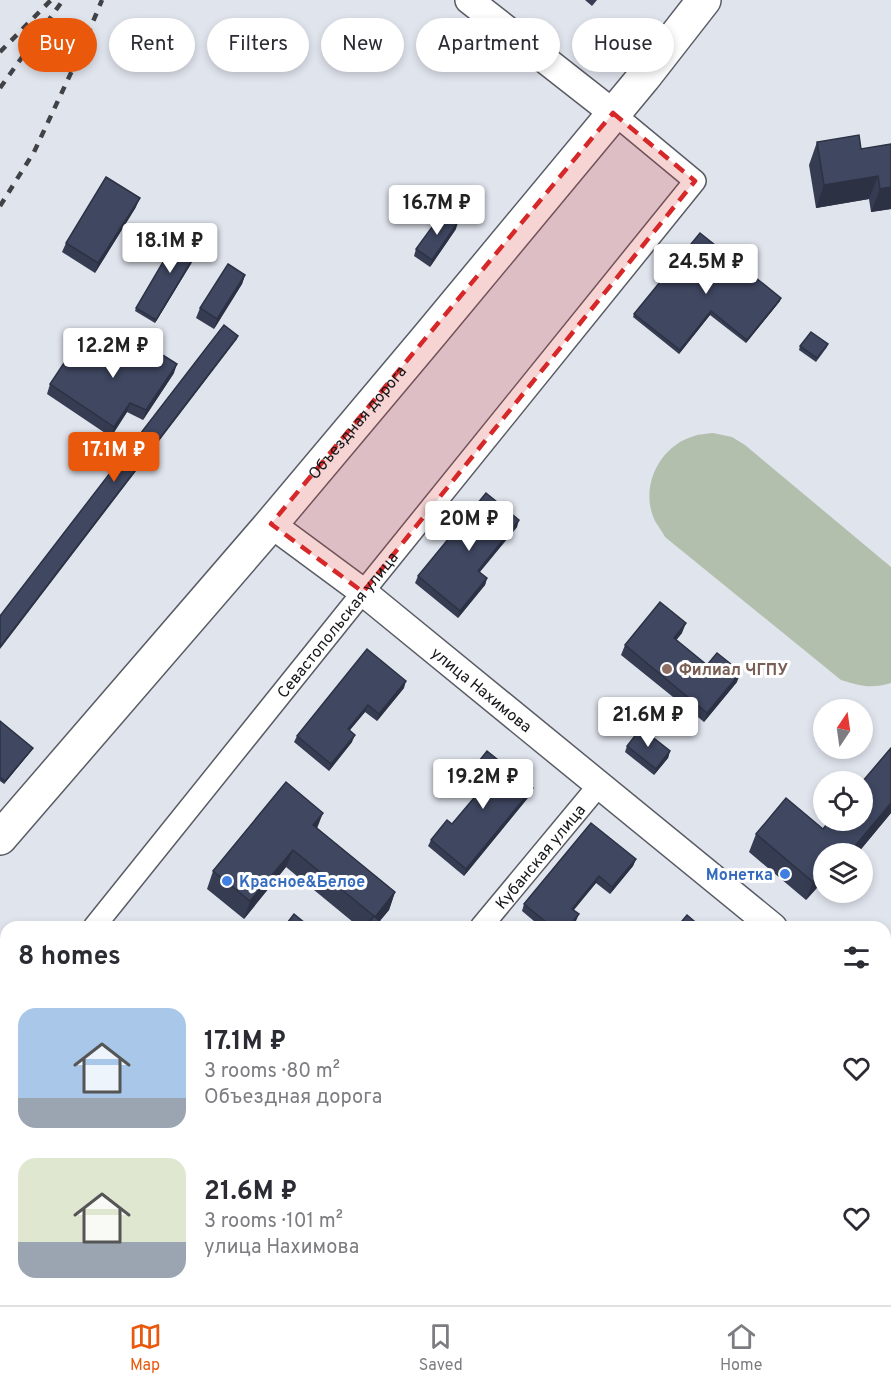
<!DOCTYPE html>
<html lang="en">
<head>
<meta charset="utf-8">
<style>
  :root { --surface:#fff; --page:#f2f2f3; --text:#2b2b33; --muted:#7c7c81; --line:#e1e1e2; --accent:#ea580c }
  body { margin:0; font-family:Overpass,sans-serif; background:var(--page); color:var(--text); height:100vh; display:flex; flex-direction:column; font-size:22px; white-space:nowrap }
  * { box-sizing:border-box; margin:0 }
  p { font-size:20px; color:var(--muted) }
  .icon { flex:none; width:33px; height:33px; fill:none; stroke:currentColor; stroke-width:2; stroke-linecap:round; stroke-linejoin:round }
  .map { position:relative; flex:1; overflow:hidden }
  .side { position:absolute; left:0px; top:921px; width:891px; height:384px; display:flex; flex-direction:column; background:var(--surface); border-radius:18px 18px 0 0; box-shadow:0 3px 9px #0003 }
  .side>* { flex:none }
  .banner { position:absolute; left:18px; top:18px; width:855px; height:54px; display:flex; gap:12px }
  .needle { width:39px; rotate:13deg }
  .controls { position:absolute; left:813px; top:699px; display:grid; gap:12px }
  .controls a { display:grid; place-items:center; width:60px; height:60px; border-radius:50%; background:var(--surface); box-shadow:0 3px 9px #0003; font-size:30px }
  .price { position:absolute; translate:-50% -51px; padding:0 14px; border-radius:6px; background:#fff; color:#222; font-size:20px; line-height:39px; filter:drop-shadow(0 2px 3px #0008) }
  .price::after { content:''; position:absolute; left:50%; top:36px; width:18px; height:14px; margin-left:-9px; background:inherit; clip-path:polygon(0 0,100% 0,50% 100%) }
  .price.current { background:var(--accent); color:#fff }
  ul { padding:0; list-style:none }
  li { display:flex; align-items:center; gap:18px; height:150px; padding:0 18px }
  li span { display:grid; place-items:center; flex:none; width:168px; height:120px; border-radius:18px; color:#555 }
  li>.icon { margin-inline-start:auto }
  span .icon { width:72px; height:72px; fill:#fffc; stroke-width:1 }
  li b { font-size:26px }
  h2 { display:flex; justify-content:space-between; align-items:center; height:72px; padding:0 18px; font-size:26px }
  .chip { padding:0 21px; border-radius:27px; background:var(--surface); box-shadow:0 3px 9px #0003; font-size:21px; line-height:54px }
  .chip.current { background:var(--accent); color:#fff }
  .tab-bar { display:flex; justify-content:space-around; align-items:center; height:84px; border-top:2px solid var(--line); background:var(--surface); font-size:16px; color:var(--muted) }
  .tab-bar a { display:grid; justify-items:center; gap:3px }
  .tab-bar .current { color:var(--accent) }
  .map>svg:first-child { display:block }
  .green { fill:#b2bfac }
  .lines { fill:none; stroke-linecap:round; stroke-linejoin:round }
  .minor-casing { stroke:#595c64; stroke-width:24 }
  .tertiary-casing { stroke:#595c64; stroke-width:30 }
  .primary-casing { stroke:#595c64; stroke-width:36 }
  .minor { stroke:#fff; stroke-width:21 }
  .tertiary { stroke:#fff; stroke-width:27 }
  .primary { stroke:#fff; stroke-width:33 }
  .rail { stroke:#404246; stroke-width:4.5; stroke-dasharray:8 8; stroke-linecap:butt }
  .wall { fill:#363d53 }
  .shaded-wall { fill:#2c3244 }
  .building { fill:#3f4761; stroke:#2c3244; stroke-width:1.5 }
  .marked { fill:#d62828; fill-opacity:0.2; stroke:#d62828; stroke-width:4.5; stroke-dasharray:12 8; stroke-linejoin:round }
  .education-dot { fill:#8d6e63; stroke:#fff; stroke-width:2 }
  .shop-dot { fill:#3f7fe0; stroke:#fff; stroke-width:2 }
  .labels { text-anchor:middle; stroke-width:6; stroke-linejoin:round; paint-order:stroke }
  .street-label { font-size:16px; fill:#17181b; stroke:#fff }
  .education-label { font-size:16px; font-weight:bold; fill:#785e54; stroke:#fff; text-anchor:start }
  .shop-label { font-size:16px; font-weight:bold; fill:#366cbe; stroke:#fff; text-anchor:end }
</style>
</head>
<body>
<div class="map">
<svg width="891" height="1305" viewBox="0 0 891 1305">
  <rect width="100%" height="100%" fill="#e0e4ed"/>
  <g class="green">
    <path d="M 713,433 L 732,437 L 745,445 L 891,567 L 891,683 C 871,689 860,686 841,680 L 665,537 C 662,531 658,526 655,521 C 639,488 659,446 694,436 C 699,434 706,434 713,433 Z"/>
    <path d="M 885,1260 L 891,1265 L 891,1305 L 799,1305 L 803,1299 L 885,1299 Z"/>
  </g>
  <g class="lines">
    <g class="minor-casing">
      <g id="minor">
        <path id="s1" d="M 94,927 L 363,592 L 695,181 L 613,113"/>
        <path id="s2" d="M 481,927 L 599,785"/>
        <path d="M 885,1018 L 891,1023"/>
        <path d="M 0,1045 L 6,1037"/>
        <path d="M 0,1225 L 6,1229"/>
        <path d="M 92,1299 L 99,1305"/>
      </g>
    </g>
    <g class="tertiary-casing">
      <g id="tertiary">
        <path d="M 469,0 L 613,113"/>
        <path id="s3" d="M 271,524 L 363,592 L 773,927"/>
        <path d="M 543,1305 L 548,1299"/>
      </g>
    </g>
    <g class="primary-casing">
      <g id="primary">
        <path id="s4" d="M 0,838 L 271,524 L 429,336 L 644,77 L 704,0"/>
      </g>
    </g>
    <use href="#minor" class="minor"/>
    <use href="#tertiary" class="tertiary"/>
    <use href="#primary" class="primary"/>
    <g class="rail">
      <path d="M 0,52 L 51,0"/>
      <path d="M 0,88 L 63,0"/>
      <path d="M 0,206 L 34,152 L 77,60 L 102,0"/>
    </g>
  </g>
  <g class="wall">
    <path d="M 585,0 L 597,0 L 592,6 Z"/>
    <path d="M 817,142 L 861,149 L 891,144 L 891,209 L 871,212 L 869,199 L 816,208 L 809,165 Z"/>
    <path d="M 136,207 L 95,273 L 62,252 L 66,243 Z"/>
    <path d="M 456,229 L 430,267 L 414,256 L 416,249 Z"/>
    <path d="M 203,244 L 155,323 L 135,311 L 136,308 Z"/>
    <path d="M 245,275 L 242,284 L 214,329 L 196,318 L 200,308 Z"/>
    <path d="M 780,301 L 746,343 L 710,315 L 679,354 L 633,317 L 634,314 Z"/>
    <path d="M 828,344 L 827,347 L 816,362 L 799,350 L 800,346 Z"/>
    <path d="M 70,362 L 128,362 L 174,373 L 143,420 L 127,412 L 111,437 L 47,394 L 50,384 Z"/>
    <path d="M 517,527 L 480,572 L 487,578 L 485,585 L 458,618 L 415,583 L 418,576 Z"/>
    <path d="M 682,633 L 676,640 L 707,665 L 737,682 L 704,722 L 621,655 L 625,645 Z"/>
    <path d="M 404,688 L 377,721 L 365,712 L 349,731 L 352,742 L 329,771 L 294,742 L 297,736 Z"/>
    <path d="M 0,721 L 31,751 L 4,784 L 0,781 Z"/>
    <path d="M 627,746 L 670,751 L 668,758 L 654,775 L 625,752 Z"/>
    <path d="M 464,780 L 531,794 L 464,876 L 428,846 L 431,840 L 452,824 L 475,797 L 461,786 Z"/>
    <path d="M 891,813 L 857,854 L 824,854 L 824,880 L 806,900 L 749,852 L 756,834 L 823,829 Z"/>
    <path d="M 317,828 L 395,892 L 389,910 L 380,921 L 387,927 L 359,927 L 286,867 L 244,919 L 207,889 L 213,871 Z"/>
    <path d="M 636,859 L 633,866 L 610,894 L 596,883 L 574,910 L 576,921 L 571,927 L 541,927 L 522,911 L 524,904 Z"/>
    <path d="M 885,1070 L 891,1075 L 891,1152 L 885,1147 Z"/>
    <path d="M 169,1299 L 292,1299 L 299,1305 L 176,1305 Z"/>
    <path d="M 410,1299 L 459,1299 L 454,1305 L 408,1305 Z"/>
  </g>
  <g class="shaded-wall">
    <path d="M 878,176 L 869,199 L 816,208 L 824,185 Z"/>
    <path d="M 891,187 L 891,209 L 871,212 L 880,189 Z"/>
    <path d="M 140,198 L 136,207 L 95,273 L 98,263 Z"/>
    <path d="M 458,222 L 456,229 L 430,267 L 432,260 Z"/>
    <path d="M 204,240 L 203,244 L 155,323 L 156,320 Z"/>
    <path d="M 245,275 L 242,284 L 214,329 L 217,319 Z"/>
    <path d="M 781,298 L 780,301 L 746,343 L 747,340 Z"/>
    <path d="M 711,311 L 710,315 L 679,354 L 680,350 Z"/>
    <path d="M 238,336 L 237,339 L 0,649 L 0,647 Z"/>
    <path d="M 177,364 L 174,373 L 143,420 L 146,410 Z"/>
    <path d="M 130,403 L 127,412 L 111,437 L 114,427 Z"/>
    <path d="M 519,520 L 517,527 L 475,577 L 478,571 Z"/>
    <path d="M 487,578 L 485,585 L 458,618 L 460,611 Z"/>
    <path d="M 686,623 L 682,633 L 670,648 L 674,638 Z"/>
    <path d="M 741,672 L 737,682 L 704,722 L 707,713 Z"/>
    <path d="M 406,681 L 404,688 L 377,721 L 379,714 Z"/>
    <path d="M 368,705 L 365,712 L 345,736 L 348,729 Z"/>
    <path d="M 355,735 L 352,742 L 329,771 L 331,764 Z"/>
    <path d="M 33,748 L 31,751 L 4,784 L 5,781 Z"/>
    <path d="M 670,751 L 668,758 L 654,775 L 656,769 Z"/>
    <path d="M 533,788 L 531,794 L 464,876 L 466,869 Z"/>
    <path d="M 891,803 L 891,813 L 857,854 L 850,854 Z"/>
    <path d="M 323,813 L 316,831 L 313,825 Z"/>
    <path d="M 293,850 L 286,867 L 244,919 L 250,901 Z"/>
    <path d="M 636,859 L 633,866 L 610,894 L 612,887 Z"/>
    <path d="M 824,870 L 824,880 L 806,900 L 813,882 Z"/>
    <path d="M 599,876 L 596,883 L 569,915 L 572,909 Z"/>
    <path d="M 395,892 L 389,910 L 374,927 L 375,917 Z"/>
    <path d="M 579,914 L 576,921 L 571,927 L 568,927 Z"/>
    <path d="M 448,1299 L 459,1299 L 454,1305 L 443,1305 Z"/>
    <path d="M 685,1299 L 694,1299 L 689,1305 L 680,1305 Z"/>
  </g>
  <g class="building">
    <path d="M 859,135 L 861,149 L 891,144 L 891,187 L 880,189 L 878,176 L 824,185 L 817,142 Z"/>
    <path d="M 106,177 L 140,198 L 98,263 L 66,243 Z"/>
    <path d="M 443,212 L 458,222 L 432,260 L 416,249 Z"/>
    <path d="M 183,228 L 204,240 L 156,320 L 136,308 Z"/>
    <path d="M 700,233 L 781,298 L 747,340 L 711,311 L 680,350 L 634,314 Z"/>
    <path d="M 228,264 L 245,275 L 217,319 L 200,308 Z"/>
    <path d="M 224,325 L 238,336 L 0,647 L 0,616 Z"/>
    <path d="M 811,332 L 828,344 L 817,358 L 800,346 Z"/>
    <path d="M 88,335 L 128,362 L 142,342 L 177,364 L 146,410 L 130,403 L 114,427 L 50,384 L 66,360 L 70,362 Z"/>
    <path d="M 486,493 L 519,520 L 478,571 L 487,578 L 460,611 L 418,576 Z"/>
    <path d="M 660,602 L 686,623 L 674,638 L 707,665 L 717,653 L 741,672 L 707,713 L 625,645 Z"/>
    <path d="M 367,649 L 406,681 L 379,714 L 368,705 L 348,729 L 355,735 L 331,764 L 297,736 Z"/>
    <path d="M 0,721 L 33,748 L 5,781 L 0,777 Z"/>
    <path d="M 641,728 L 670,751 L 656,769 L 627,746 Z"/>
    <path d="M 891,748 L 891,803 L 850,852 L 843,846 L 837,854 L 824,854 L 824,870 L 813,882 L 756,834 L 786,798 L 823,829 L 830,820 L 862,820 L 862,782 Z"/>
    <path d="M 487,751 L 533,788 L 466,869 L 431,840 L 447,820 L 452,824 L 479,792 L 464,780 Z"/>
    <path d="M 286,782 L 323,813 L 313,825 L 395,892 L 375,917 L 387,927 L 365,927 L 374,916 L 293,850 L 250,901 L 213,871 Z"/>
    <path d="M 591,823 L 636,859 L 612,887 L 599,876 L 572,909 L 579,914 L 568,927 L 552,927 L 524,904 Z"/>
    <path d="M 294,914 L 306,924 L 304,927 L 284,927 Z"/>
    <path d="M 687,915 L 701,927 L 677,927 Z"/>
    <path d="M 885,1070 L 891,1075 L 891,1121 L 885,1117 Z"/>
    <path d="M 197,1299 L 292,1299 L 299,1305 L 204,1305 Z"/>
    <path d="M 422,1299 L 448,1299 L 443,1305 L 430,1305 Z"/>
    <path d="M 631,1299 L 685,1299 L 680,1305 L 626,1305 Z"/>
    <path d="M 606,1300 L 612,1305 L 603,1305 Z"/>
  </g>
  <path class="marked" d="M 613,113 L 695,181 L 363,592 L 271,524 Z"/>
  <circle class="education-dot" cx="667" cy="669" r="6"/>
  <g class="shop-dot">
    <circle cx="785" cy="874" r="6"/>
    <circle cx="227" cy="881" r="6"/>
  </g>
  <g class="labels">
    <g class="street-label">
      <text dy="6" stroke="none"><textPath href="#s4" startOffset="548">Объездная дорога</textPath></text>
      <text dy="6" stroke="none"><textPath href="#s1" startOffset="388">Севастопольская улица</textPath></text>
      <text dy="6" stroke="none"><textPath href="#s3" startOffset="268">улица Нахимова</textPath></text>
      <text dy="6" stroke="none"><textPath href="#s2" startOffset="92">Кубанская улица</textPath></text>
    </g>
    <g class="education-label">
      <text x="679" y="675">Филиал ЧГПУ</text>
    </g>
    <g class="shop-label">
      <text x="773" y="880">Монетка</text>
      <text x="239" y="887" text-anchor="start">Красное&amp;Белое</text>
    </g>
  </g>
</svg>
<div class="controls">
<a><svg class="needle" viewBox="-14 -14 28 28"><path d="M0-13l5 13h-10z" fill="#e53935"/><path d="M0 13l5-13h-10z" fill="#7c7c81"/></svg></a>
<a><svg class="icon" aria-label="locate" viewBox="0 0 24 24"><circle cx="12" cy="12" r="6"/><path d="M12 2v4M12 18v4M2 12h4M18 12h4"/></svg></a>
<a><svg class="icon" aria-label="layers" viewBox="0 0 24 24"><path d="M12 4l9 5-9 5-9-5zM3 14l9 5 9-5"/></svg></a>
</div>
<b class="price" style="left:437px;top:236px">16.7M ₽</b>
<b class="price" style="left:170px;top:274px">18.1M ₽</b>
<b class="price" style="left:706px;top:295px">24.5M ₽</b>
<b class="price" style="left:113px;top:379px">12.2M ₽</b>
<b class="price current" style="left:114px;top:483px">17.1M ₽</b>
<b class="price" style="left:469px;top:552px">20M ₽</b>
<b class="price" style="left:648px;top:748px">21.6M ₽</b>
<b class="price" style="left:483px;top:810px">19.2M ₽</b>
<div class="banner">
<a class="chip current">Buy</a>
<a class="chip">Rent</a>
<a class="chip">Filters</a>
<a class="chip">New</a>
<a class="chip">Apartment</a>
<a class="chip">House</a>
</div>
<section class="side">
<h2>8 homes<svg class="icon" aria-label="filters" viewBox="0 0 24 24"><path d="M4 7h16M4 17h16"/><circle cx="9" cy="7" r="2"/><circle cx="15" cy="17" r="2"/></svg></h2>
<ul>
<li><span style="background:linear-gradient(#a9c7e8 75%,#9aa5b1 0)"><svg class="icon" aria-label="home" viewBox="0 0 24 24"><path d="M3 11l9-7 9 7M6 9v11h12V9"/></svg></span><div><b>17.1M ₽</b><p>3 rooms · 80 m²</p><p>Объездная дорога</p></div><svg class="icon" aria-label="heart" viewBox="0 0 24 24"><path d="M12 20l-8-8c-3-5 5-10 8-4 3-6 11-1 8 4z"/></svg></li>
<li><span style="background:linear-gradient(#dfe7d0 70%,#9aa5b1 0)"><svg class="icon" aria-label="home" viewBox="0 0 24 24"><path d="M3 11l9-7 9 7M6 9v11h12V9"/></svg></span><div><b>21.6M ₽</b><p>3 rooms · 101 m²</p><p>улица Нахимова</p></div><svg class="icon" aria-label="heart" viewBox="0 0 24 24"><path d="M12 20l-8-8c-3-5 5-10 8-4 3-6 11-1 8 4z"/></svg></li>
</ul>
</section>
</div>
<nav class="tab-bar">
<a class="current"><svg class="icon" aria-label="map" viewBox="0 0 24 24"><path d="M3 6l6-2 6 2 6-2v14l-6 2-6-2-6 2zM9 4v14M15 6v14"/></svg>Map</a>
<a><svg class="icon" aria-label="saved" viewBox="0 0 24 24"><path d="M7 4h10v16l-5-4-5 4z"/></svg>Saved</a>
<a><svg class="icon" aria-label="home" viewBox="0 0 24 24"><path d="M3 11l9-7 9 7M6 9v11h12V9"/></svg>Home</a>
</nav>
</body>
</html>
